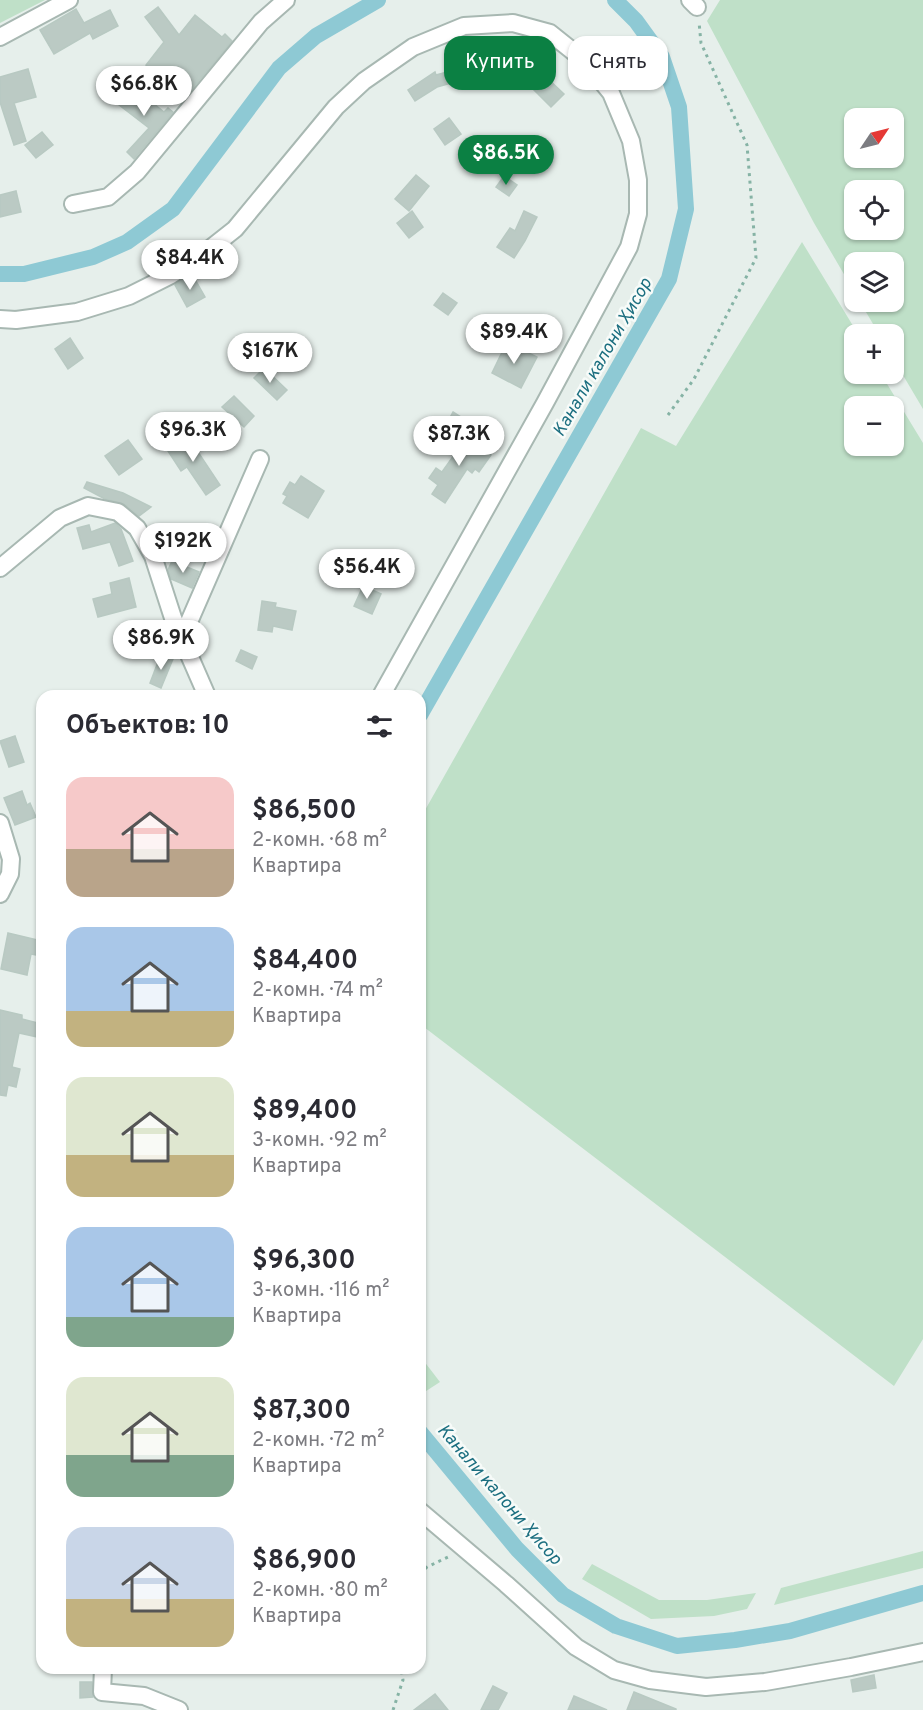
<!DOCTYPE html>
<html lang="ru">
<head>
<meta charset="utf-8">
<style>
  :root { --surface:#fff; --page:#f2f2f3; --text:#2b2b33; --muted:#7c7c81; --accent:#0b8043 }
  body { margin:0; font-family:Overpass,sans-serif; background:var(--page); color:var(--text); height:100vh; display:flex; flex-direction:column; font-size:22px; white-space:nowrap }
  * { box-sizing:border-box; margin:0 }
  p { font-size:20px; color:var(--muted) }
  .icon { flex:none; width:33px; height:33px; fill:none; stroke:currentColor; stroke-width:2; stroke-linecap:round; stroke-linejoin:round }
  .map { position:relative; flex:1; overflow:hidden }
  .panel { position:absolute; left:36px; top:690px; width:390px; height:984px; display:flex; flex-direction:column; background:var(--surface); border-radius:18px; box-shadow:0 2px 4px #0004 }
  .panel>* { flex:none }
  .guide { position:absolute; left:444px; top:36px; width:388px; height:54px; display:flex; gap:12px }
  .needle { width:39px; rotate:55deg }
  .tools { position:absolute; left:844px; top:108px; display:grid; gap:12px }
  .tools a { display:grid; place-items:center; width:60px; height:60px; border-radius:12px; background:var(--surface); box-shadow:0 2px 4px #0004; font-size:30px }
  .price { position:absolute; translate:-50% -51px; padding:0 14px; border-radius:21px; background:#fff; color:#222; font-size:20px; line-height:39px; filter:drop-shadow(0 2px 3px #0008) }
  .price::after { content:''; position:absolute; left:50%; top:36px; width:18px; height:14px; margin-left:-9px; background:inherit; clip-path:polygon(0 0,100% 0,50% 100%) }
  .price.current { background:var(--accent); color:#fff }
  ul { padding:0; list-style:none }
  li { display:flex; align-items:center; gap:18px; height:150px; padding:0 30px }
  li span { display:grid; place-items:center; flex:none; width:168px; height:120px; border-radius:18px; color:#555 }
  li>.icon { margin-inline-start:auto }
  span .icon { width:72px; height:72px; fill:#fffc; stroke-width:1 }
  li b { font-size:26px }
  h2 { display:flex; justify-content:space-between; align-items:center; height:72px; padding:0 30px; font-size:26px }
  .chip { padding:0 21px; border-radius:18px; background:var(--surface); box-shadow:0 2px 4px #0004; font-size:21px; line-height:54px }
  .chip.current { background:var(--accent); color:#fff }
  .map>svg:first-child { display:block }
  .green { fill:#bfe0c8; fill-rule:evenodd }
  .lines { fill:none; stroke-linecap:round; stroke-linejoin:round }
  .canal { stroke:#8ec9d4; stroke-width:16 }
  .building { fill:#bbcac4; stroke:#b8c9c2; stroke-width:1.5 }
  .minor-casing { stroke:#a8b8b2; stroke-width:20 }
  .path { stroke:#86b3a5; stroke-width:3; stroke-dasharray:3 4.5; stroke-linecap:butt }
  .minor { stroke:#fff; stroke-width:16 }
  .labels { text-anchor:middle; stroke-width:5; stroke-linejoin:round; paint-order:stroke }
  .water-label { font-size:18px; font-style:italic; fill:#1c6f80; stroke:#f7fbf9 }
</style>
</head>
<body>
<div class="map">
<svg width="923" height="1710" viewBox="0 0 923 1710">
  <rect width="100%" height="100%" fill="#e6efeb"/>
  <g class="green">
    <path d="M 0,0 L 45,0 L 0,23 Z"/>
    <path d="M 720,0 L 923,0 L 923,409 L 894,360 L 894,334 L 879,334 L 860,302 L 894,302 L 894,262 L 855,262 L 855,293 L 814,223 L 707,21 ZM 894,118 L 894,158 L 855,158 L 855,118 ZM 894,190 L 894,230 L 855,230 L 855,190 Z"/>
    <path d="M 802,242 L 858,334 L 855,334 L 855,374 L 881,374 L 923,443 L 923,1339 L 894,1386 L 420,1024 L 420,819 L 641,428 L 676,446 ZM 894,406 L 894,446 L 855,446 L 855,406 Z"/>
    <path d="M 420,1356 L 440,1382 L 420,1395 Z"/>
    <path d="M 923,1551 L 923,1568 L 774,1605 L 781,1588 Z"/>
    <path d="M 592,1564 L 659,1600 L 707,1600 L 756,1593 L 747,1609 L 714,1616 L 651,1619 L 582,1579 Z"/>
  </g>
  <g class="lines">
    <g class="canal">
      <path d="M 0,274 L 24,274 L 93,257 L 127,242 L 173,209 L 279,68 L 316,36 L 378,0"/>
      <path d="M 420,715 L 669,279 L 686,209 L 679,107 L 662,57 L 636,21 L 615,0"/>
      <path d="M 420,1432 L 517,1549 L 563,1595 L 616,1626 L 677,1646 L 735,1640 L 790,1631 L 923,1593"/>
    </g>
  </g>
  <g class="building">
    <path d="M 158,7 L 179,35 L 195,15 L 222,37 L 225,34 L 232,41 L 186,96 L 146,65 L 164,42 L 145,17 Z"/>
    <path d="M 76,9 L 84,23 L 110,10 L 118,26 L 93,39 L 90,33 L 54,54 L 40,30 Z"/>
    <path d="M 495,59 L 498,70 L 437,87 L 415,101 L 408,90 L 435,72 L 436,75 Z"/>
    <path d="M 28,69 L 36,97 L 14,103 L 26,141 L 14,145 L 0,102 L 0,77 Z"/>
    <path d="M 545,76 L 564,94 L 551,107 L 533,89 Z"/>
    <path d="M 132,86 L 164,112 L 168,108 L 173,112 L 134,159 L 127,152 L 149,128 L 118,104 Z"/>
    <path d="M 449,118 L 461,134 L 445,145 L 434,129 Z"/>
    <path d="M 42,132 L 53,145 L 36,158 L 25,145 Z"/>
    <path d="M 416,175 L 429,186 L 409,211 L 395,199 Z"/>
    <path d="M 504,176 L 517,185 L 509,196 L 496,187 Z"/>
    <path d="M 16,191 L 21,212 L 0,217 L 0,195 Z"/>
    <path d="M 412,211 L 423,227 L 409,238 L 397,223 Z"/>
    <path d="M 524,211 L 537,217 L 525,241 L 514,258 L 497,247 L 510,228 L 515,231 Z"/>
    <path d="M 192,274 L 205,297 L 187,307 L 175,285 Z"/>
    <path d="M 443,293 L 457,303 L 448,315 L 434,305 Z"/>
    <path d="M 70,338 L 83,358 L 68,369 L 55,349 Z"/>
    <path d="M 507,342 L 537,357 L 521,388 L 492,373 Z"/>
    <path d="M 264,368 L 287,390 L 277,400 L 254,378 Z"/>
    <path d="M 234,396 L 254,416 L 244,427 L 222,407 Z"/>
    <path d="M 453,412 L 467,421 L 459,433 L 446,425 Z"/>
    <path d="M 186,434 L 220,485 L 206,495 L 187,467 L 181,471 L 166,448 Z"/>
    <path d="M 469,434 L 481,443 L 479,446 L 491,455 L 479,472 L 475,469 L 472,473 L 467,469 L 445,503 L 432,494 L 438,485 L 429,478 L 436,468 L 442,472 Z"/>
    <path d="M 128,440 L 142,459 L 119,475 L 105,456 Z"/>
    <path d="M 301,476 L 324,491 L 308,518 L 283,503 L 287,496 L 283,494 L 290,482 L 295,485 Z"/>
    <path d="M 87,482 L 123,493 L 151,507 L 139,516 L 124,504 L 105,499 L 84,488 Z"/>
    <path d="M 115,523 L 121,529 L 133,561 L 119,566 L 110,542 L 83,549 L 77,528 L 89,525 L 91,532 Z"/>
    <path d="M 172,561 L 199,572 L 192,588 L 171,579 L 168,570 Z"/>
    <path d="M 129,578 L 136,607 L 98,617 L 93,599 L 112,594 L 110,583 Z"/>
    <path d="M 363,586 L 381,594 L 372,614 L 354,606 Z"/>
    <path d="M 262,601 L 276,603 L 275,607 L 296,611 L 292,630 L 273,626 L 272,632 L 258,630 Z"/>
    <path d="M 241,650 L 257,657 L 252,669 L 236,661 Z"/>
    <path d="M 161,654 L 173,659 L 161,688 L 150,683 Z"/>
    <path d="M 15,736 L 24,762 L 9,767 L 0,741 Z"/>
    <path d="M 22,791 L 27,805 L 30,803 L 36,817 L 15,825 L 4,798 Z"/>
    <path d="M 8,933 L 42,941 L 42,956 L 31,954 L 27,975 L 1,969 Z"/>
    <path d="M 0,1010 L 22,1015 L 22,1019 L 42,1024 L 42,1038 L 19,1033 L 12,1067 L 20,1069 L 16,1087 L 8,1085 L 6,1096 L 0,1095 Z"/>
    <path d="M 874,1675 L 876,1688 L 853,1692 L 851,1680 Z"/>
    <path d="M 80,1682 L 92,1682 L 93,1697 L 80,1698 Z"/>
    <path d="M 493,1686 L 507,1693 L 498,1710 L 481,1710 Z"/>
    <path d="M 634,1692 L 676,1709 L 676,1710 L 627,1710 Z"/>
    <path d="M 435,1694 L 448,1710 L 414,1710 Z"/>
    <path d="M 574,1696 L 607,1710 L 568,1710 Z"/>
  </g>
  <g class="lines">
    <g class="minor-casing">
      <g id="minor">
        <path d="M 690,0 L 697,7"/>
        <path d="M 0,37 L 69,0"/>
        <path d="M 73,204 L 108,197 L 137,172 L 261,22 L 286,0"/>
        <path d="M 0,319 L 16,320 L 77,312 L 129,296 L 171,275 L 202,255 L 235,229 L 336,107 L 364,81 L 413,47 L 464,26 L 513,23 L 550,33 L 585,61 L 611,93 L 631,141 L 638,180 L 638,214 L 629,247 L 545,403 L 381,696"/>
        <path d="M 0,568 L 60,518 L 88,506 L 118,512 L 137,528 L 153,556 L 173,618 L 207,696"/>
        <path d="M 182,638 L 260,459"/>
        <path d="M 0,823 L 11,859 L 10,874 L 0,894"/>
        <path d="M 420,1511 L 506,1584 L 576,1647 L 614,1670 L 650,1680 L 706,1687 L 765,1682 L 851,1667 L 923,1652"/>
        <path d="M 103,1668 L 102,1692 L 144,1696 L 179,1710"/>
      </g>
    </g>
    <g class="path">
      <path d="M 668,415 L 694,379 L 756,258 L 747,145 L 701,43 L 699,22"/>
      <path d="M 420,1574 L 427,1567 L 450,1556"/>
      <path d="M 393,1710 L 403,1680 L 401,1668"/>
    </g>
    <use href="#minor" class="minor"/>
  </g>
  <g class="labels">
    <g class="water-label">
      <text transform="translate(602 357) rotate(-60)" y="6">Канали калони Ҳисор</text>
      <text transform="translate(500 1494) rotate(49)" y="6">Канали калони Ҳисор</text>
    </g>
  </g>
</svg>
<div class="tools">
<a><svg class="needle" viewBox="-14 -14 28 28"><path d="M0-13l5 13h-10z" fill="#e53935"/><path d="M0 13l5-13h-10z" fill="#7c7c81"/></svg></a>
<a><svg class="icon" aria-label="locate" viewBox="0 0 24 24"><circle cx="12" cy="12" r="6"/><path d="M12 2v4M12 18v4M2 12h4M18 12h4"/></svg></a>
<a><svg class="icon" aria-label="layers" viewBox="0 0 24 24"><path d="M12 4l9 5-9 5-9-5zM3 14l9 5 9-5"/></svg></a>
<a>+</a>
<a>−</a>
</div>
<b class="price" style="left:144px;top:117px">$66.8K</b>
<b class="price current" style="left:506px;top:186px">$86.5K</b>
<b class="price" style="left:190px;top:291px">$84.4K</b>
<b class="price" style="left:514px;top:365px">$89.4K</b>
<b class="price" style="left:270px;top:384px">$167K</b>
<b class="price" style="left:193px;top:463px">$96.3K</b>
<b class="price" style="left:459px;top:467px">$87.3K</b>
<b class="price" style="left:183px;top:574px">$192K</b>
<b class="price" style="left:367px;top:600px">$56.4K</b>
<b class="price" style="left:161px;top:671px">$86.9K</b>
<div class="guide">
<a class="chip current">Купить</a>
<a class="chip">Снять</a>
</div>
<section class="panel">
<h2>Объектов: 10<svg class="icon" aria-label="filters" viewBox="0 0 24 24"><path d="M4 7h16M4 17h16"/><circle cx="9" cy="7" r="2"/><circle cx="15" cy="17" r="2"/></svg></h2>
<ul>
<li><span style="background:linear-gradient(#f6c9c9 60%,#b9a48a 0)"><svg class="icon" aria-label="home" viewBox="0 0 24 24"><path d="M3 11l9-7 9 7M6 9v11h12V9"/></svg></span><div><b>$86,500</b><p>2-комн. · 68 m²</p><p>Квартира</p></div></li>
<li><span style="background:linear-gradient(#a9c7e8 70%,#c2b280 0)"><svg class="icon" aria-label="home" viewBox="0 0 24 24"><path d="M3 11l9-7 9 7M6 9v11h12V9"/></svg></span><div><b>$84,400</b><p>2-комн. · 74 m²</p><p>Квартира</p></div></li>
<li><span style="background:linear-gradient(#dfe7d0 65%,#c2b280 0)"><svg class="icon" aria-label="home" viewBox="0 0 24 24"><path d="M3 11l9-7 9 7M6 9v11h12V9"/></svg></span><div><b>$89,400</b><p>3-комн. · 92 m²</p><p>Квартира</p></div></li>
<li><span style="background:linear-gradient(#a9c7e8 75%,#7fa58c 0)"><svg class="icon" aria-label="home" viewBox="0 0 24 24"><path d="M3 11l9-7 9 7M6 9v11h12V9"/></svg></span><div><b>$96,300</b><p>3-комн. · 116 m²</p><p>Квартира</p></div></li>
<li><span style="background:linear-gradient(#dfe7d0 65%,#7fa58c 0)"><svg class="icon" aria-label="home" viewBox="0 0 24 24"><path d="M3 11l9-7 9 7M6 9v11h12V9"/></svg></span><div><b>$87,300</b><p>2-комн. · 72 m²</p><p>Квартира</p></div></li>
<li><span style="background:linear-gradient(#c9d6e8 60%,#c2b280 0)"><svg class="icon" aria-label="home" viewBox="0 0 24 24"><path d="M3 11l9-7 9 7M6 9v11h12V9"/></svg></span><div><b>$86,900</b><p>2-комн. · 80 m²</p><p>Квартира</p></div></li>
</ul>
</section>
</div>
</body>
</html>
